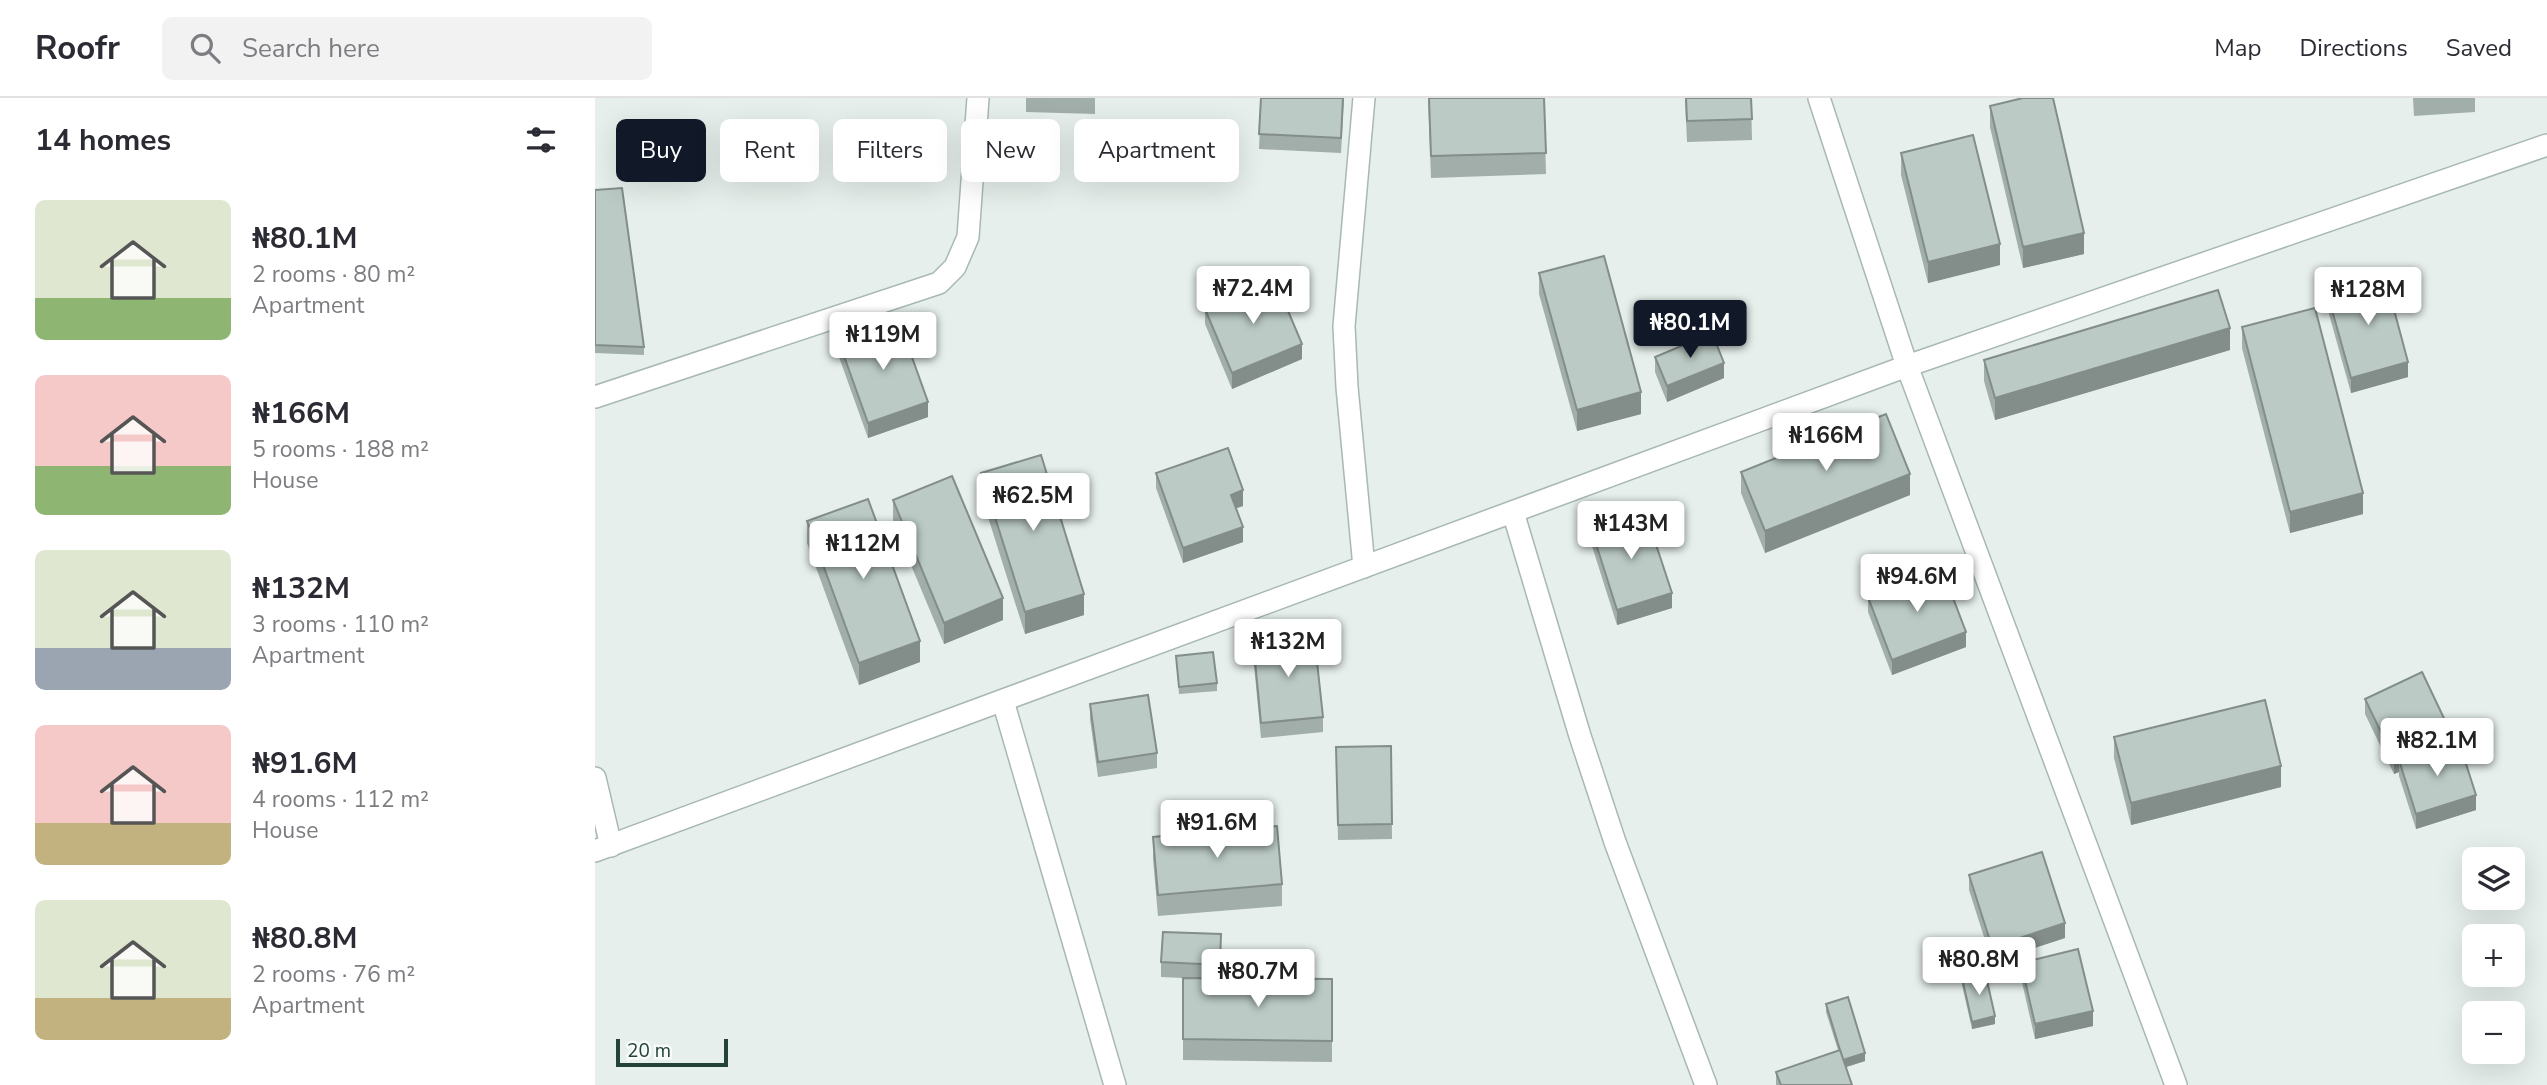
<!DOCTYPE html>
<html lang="en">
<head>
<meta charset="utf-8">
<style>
  :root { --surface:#fff; --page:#f2f2f3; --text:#2b2b33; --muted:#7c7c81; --line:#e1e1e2; --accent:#111827 }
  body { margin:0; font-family:"Nunito Sans",sans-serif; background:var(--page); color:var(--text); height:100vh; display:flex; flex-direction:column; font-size:26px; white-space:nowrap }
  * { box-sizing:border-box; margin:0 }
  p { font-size:23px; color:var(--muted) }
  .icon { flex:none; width:38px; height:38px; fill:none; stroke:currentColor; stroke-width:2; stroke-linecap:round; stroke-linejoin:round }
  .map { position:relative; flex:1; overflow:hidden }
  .details { display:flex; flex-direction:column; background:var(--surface); width:595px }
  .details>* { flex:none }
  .hud { position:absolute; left:21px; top:21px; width:665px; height:63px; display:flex; gap:14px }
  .controls { position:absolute; left:1867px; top:749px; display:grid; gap:14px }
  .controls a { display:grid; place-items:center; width:63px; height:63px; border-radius:10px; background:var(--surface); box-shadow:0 7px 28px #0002; font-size:35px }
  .scale { position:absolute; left:21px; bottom:18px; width:112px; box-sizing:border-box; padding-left:7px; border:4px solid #24423a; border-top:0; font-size:19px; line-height:24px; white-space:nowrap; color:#24423a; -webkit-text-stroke:5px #f7fbf9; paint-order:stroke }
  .price { position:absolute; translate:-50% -60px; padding:0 16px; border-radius:7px; background:#fff; color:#222; font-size:23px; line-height:46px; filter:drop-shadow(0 2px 4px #0008) }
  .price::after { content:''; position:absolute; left:50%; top:42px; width:21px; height:16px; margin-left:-10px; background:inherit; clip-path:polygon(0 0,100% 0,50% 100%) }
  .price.selected { background:var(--accent); color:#fff }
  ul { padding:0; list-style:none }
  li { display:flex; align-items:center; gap:21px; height:175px; padding:0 35px }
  li span { display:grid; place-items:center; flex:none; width:196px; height:140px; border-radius:10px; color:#555 }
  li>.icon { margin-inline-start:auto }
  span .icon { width:84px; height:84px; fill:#fffc; stroke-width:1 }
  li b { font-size:30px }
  h2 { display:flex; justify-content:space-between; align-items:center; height:84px; padding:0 35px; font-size:30px }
  .tag { padding:0 24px; border-radius:10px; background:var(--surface); box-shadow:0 7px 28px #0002; font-size:24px; line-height:63px }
  .tag.selected { background:var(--accent); color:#fff }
  header { display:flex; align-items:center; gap:42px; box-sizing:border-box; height:98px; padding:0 35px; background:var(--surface); border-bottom:2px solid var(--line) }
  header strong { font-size:33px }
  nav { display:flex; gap:38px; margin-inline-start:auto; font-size:24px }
  .search { width:490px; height:63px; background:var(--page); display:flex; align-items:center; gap:18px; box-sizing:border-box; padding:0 24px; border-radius:10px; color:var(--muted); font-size:26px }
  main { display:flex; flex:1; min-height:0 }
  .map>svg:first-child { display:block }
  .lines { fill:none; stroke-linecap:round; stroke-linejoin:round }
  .minor-casing { stroke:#a8b8b2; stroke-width:24 }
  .minor { stroke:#fff; stroke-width:21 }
  .wall { fill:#a1aea9 }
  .shaded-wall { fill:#838d89 }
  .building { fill:#bbcac4; stroke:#838d89; stroke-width:2 }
</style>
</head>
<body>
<header>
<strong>Roofr</strong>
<div class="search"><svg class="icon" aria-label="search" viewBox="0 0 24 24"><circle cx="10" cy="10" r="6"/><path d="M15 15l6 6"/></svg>Search here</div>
<nav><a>Map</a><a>Directions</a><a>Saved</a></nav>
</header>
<main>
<section class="details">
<h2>14 homes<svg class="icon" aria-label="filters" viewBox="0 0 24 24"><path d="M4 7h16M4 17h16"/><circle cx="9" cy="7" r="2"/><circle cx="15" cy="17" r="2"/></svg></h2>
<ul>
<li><span style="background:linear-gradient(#dfe7d0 70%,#8fb573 0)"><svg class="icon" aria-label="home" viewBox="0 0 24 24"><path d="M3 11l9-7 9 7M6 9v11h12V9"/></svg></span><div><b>₦80.1M</b><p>2 rooms · 80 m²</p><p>Apartment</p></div></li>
<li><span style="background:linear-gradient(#f6c9c9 65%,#8fb573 0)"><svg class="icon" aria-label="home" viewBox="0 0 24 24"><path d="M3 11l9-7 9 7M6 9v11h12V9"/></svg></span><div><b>₦166M</b><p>5 rooms · 188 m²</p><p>House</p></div></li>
<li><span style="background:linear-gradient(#dfe7d0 70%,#9aa5b1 0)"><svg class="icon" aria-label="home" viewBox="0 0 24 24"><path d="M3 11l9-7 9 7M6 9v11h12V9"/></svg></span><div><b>₦132M</b><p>3 rooms · 110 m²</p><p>Apartment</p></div></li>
<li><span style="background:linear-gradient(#f6c9c9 70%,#c2b280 0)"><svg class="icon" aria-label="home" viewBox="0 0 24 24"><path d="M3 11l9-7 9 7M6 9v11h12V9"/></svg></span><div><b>₦91.6M</b><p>4 rooms · 112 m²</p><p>House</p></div></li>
<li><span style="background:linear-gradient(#dfe7d0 70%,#c2b280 0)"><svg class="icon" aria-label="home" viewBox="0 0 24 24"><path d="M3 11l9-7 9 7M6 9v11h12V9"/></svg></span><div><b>₦80.8M</b><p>2 rooms · 76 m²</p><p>Apartment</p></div></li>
</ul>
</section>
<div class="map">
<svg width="1952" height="987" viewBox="0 0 1952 987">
  <rect width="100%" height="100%" fill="#e6efeb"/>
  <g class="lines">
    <g class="minor-casing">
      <g id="minor">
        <path d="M 769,0 L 749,228 L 752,289 L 769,469"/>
        <path d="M 1224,0 L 1312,268 L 1581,987"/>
        <path d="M 0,299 L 344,185 L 360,169 L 373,139 L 383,0"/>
        <path d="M 918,414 L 985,638 L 1020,744 L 1111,987"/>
        <path d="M 408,603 L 520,987"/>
        <path d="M 0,680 L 16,748"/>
        <path d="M 0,753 L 1312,268 L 1952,47"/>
      </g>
    </g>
    <use href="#minor" class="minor"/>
  </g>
  <g class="wall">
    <path d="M 431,0 L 500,0 L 500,16 L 431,14 Z"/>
    <path d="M 666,0 L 749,0 L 746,55 L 664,51 Z"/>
    <path d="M 833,0 L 949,0 L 951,76 L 836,80 Z"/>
    <path d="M 1090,0 L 1156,0 L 1157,42 L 1092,44 Z"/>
    <path d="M 1818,0 L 1880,0 L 1880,14 L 1819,18 Z"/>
    <path d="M 1395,8 L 1489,156 L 1428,170 L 1395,29 Z"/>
    <path d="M 505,38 L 573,40 L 572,79 L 504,78 Z"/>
    <path d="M 1306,55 L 1405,167 L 1333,185 L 1306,77 Z"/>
    <path d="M 0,92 L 49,249 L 49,257 L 0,255 Z"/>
    <path d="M 944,175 L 1046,316 L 982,333 L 944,196 Z"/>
    <path d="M 1732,194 L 1813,279 L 1756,295 L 1732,209 Z"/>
    <path d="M 610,211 L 707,261 L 637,291 L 610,226 Z"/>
    <path d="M 1647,229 L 1768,416 L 1695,435 L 1647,250 Z"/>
    <path d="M 244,244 L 333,319 L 273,340 L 244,259 Z"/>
    <path d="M 1635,252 L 1400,322 L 1389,283 L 1389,262 Z"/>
    <path d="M 1060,259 L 1129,280 L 1072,304 L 1060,274 Z"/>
    <path d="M 1146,374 L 1315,397 L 1170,455 L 1146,395 Z"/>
    <path d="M 386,375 L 489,517 L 430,536 L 386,397 Z"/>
    <path d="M 561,375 L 648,408 L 641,410 L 648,444 L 588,465 L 561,390 Z"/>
    <path d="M 298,402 L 408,522 L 349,546 L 298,424 Z"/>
    <path d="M 212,423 L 325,564 L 264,587 L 212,445 Z"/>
    <path d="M 996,430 L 1077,510 L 1022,527 L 996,445 Z"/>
    <path d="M 1273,499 L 1371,549 L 1297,577 L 1273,514 Z"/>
    <path d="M 658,542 L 728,619 L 728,634 L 666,640 L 658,557 Z"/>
    <path d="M 581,558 L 622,585 L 622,593 L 584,596 Z"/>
    <path d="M 1770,601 L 1856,646 L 1881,712 L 1821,731 L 1804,678 L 1804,674 L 1799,676 L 1770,616 Z"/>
    <path d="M 495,606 L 562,655 L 562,670 L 503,679 L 495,621 Z"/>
    <path d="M 1519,639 L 1686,689 L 1536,727 L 1519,660 Z"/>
    <path d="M 796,648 L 797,741 L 743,742 L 741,649 Z"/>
    <path d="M 558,739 L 687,786 L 687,808 L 563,818 L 558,761 Z"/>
    <path d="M 1374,777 L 1470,840 L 1397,864 L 1374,792 Z"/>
    <path d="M 626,852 L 625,880 L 737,881 L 737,964 L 588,962 L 588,880 L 566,879 L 566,864 Z"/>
    <path d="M 1426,865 L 1498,928 L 1440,941 L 1426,880 Z"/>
    <path d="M 1367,880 L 1400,926 L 1377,931 L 1367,887 Z"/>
    <path d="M 1231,906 L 1270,963 L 1251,969 L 1257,987 L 1181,987 L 1181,974 L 1243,952 L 1231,914 Z"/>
  </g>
  <g class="shaded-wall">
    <path d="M 1489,135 L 1489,156 L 1428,170 L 1428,149 Z"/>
    <path d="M 1405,146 L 1405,167 L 1333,185 L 1333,164 Z"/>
    <path d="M 1635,230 L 1635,252 L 1400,322 L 1400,300 Z"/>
    <path d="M 707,246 L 707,261 L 637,291 L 637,275 Z"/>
    <path d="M 1813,264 L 1813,279 L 1756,295 L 1756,280 Z"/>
    <path d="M 1129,265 L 1129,280 L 1072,304 L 1072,288 Z"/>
    <path d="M 1046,294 L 1046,316 L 982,333 L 982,312 Z"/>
    <path d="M 333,304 L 333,319 L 273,340 L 273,325 Z"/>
    <path d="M 1315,376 L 1315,397 L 1170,455 L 1170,433 Z"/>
    <path d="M 648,392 L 648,408 L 636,412 L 636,397 Z"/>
    <path d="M 1768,395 L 1768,416 L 1695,435 L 1695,414 Z"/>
    <path d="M 648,429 L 648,444 L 588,465 L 588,450 Z"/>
    <path d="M 1077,495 L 1077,510 L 1022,527 L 1022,512 Z"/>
    <path d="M 489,496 L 489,517 L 430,536 L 430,514 Z"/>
    <path d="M 408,500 L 408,522 L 349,546 L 349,525 Z"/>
    <path d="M 1371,534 L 1371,549 L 1297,577 L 1297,562 Z"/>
    <path d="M 325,543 L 325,564 L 264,587 L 264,565 Z"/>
    <path d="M 1856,635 L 1856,650 L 1804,662 L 1804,674 L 1799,676 L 1799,661 Z"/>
    <path d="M 1686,668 L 1686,689 L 1536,727 L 1536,705 Z"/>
    <path d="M 1881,697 L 1881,712 L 1821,731 L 1821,716 Z"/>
    <path d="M 1470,825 L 1470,840 L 1397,864 L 1397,849 Z"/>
    <path d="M 1498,913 L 1498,928 L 1440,941 L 1440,926 Z"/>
    <path d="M 1400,918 L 1400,926 L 1377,931 L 1377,924 Z"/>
    <path d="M 1270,955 L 1270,963 L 1248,970 L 1248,962 Z"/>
  </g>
  <g class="building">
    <path d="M 666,0 L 748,0 L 746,40 L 664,36 Z"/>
    <path d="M 834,0 L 949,0 L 951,55 L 836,58 Z"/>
    <path d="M 1091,0 L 1156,0 L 1157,21 L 1092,23 Z"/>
    <path d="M 1428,0 L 1458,0 L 1489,135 L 1428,149 L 1395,8 Z"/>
    <path d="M 1378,37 L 1405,146 L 1333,164 L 1306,55 Z"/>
    <path d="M 505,38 L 573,40 L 572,64 L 504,62 Z"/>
    <path d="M 27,90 L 49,249 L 0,247 L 0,92 Z"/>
    <path d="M 1009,158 L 1046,294 L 982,312 L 944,175 Z"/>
    <path d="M 1790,178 L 1813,264 L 1756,280 L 1732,194 Z"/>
    <path d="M 680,182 L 707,246 L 637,275 L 610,211 Z"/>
    <path d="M 1623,192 L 1635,230 L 1400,300 L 1389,262 Z"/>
    <path d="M 1720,210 L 1768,395 L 1695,414 L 1647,229 Z"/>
    <path d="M 304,223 L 333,304 L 273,325 L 244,244 Z"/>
    <path d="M 1117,235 L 1129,265 L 1072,288 L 1060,259 Z"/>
    <path d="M 1291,316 L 1315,376 L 1170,433 L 1146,374 Z"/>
    <path d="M 633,350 L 648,392 L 636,397 L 648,429 L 588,450 L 561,375 Z"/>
    <path d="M 446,357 L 489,496 L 430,514 L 386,375 Z"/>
    <path d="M 357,378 L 408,500 L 349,525 L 298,402 Z"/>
    <path d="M 273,401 L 325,543 L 264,565 L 212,423 Z"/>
    <path d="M 1050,413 L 1077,495 L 1022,512 L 996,430 Z"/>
    <path d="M 1347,471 L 1371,534 L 1297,562 L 1273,499 Z"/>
    <path d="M 719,536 L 728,619 L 666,625 L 658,542 Z"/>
    <path d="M 618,554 L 622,585 L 584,589 L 581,558 Z"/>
    <path d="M 1827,574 L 1856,635 L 1799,661 L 1770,601 Z"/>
    <path d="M 553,597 L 562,655 L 503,664 L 495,606 Z"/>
    <path d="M 1670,602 L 1686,668 L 1536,705 L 1519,639 Z"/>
    <path d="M 1864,644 L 1881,697 L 1821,716 L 1804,662 Z"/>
    <path d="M 796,648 L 797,726 L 743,727 L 741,649 Z"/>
    <path d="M 682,728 L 687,786 L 563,797 L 558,739 Z"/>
    <path d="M 1447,754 L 1470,825 L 1397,849 L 1374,777 Z"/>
    <path d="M 568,834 L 626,836 L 625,867 L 566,864 Z"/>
    <path d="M 1483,851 L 1498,913 L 1440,926 L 1426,865 Z"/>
    <path d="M 1390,874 L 1400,918 L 1377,924 L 1367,880 Z"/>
    <path d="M 588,880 L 737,881 L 737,943 L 588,941 Z"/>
    <path d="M 1253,899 L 1270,955 L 1248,962 L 1231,906 Z"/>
    <path d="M 1245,952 L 1257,987 L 1186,987 L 1181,974 Z"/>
  </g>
</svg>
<div class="controls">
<a><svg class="icon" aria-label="layers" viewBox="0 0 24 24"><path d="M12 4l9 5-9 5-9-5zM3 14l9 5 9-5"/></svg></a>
<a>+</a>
<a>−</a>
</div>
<div class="scale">20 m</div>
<b class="price" style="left:658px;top:228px">₦72.4M</b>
<b class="price" style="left:1773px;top:229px">₦128M</b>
<b class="price selected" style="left:1095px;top:262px">₦80.1M</b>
<b class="price" style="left:288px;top:274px">₦119M</b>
<b class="price" style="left:1231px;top:375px">₦166M</b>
<b class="price" style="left:438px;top:435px">₦62.5M</b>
<b class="price" style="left:1036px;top:463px">₦143M</b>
<b class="price" style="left:268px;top:483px">₦112M</b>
<b class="price" style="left:1322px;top:516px">₦94.6M</b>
<b class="price" style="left:693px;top:581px">₦132M</b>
<b class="price" style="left:1842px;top:680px">₦82.1M</b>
<b class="price" style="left:622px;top:762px">₦91.6M</b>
<b class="price" style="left:1384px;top:899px">₦80.8M</b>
<b class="price" style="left:663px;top:911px">₦80.7M</b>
<div class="hud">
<a class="tag selected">Buy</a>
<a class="tag">Rent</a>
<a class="tag">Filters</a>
<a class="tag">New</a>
<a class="tag">Apartment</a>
</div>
</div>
</main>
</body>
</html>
